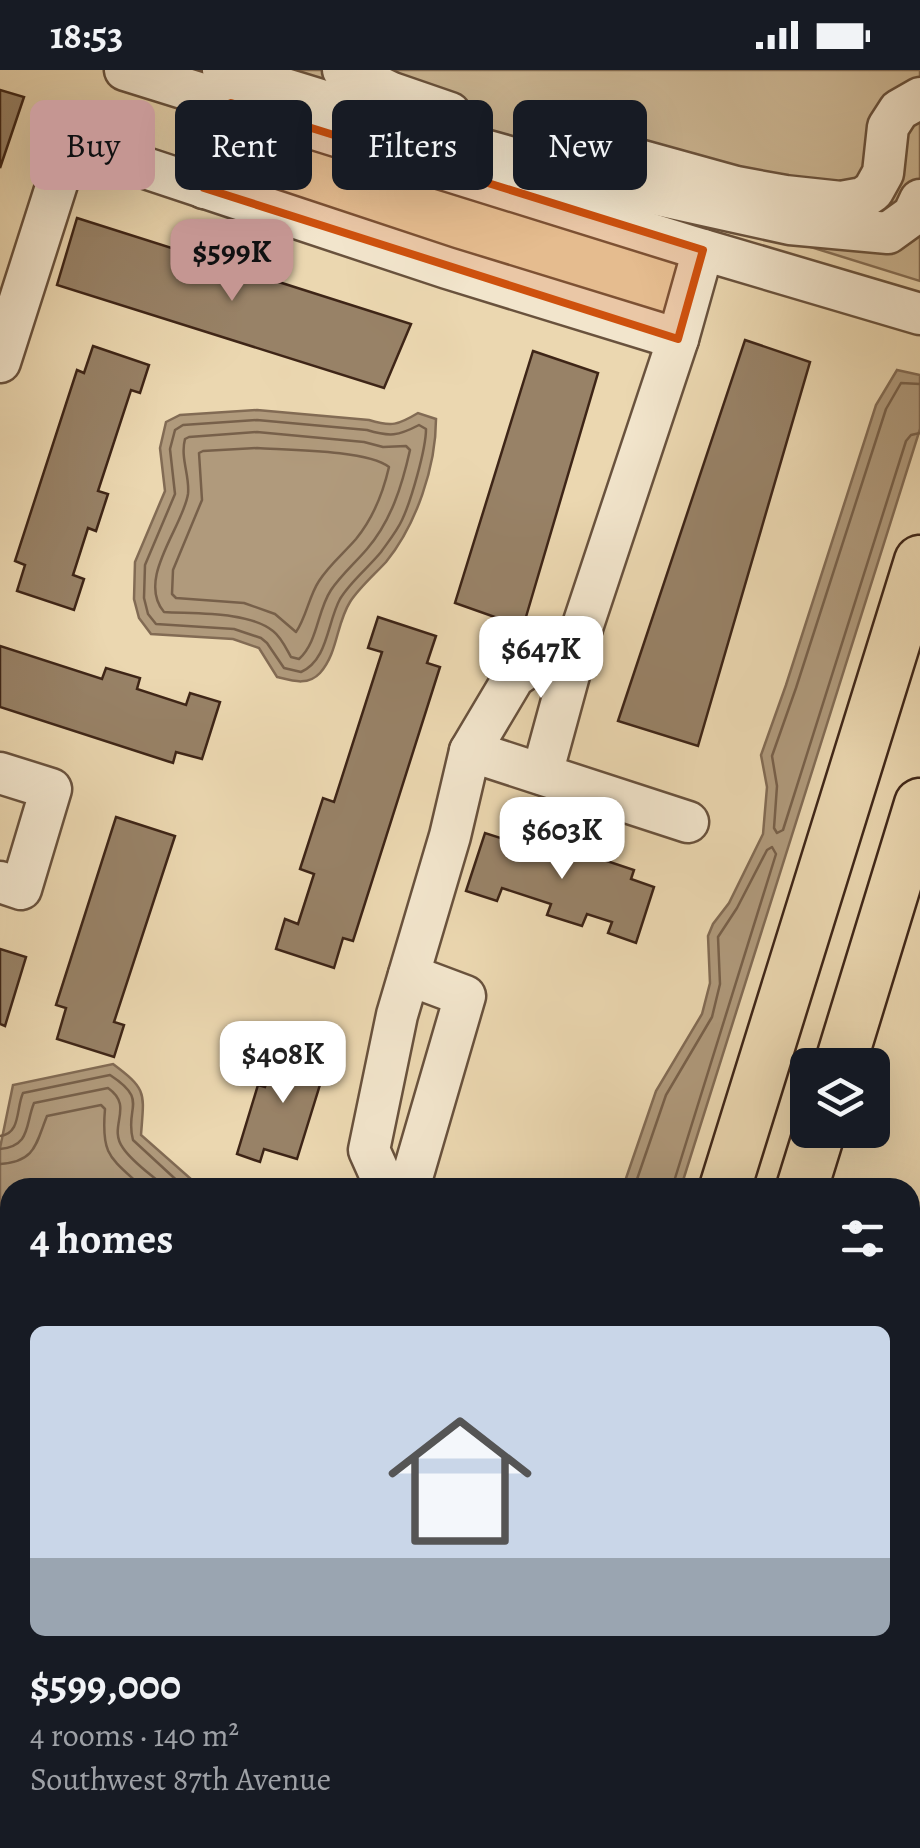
<!DOCTYPE html>
<html lang="en">
<head>
<meta charset="utf-8">
<style>
  :root { --surface:#171b24; --page:#20242c; --text:#f1f3f6; --muted:#9ea1a6; --line:#363941; --accent:#c59692 }
  body { margin:0; font-family:Alegreya,serif; background:var(--page); color:var(--text); height:100vh; display:flex; flex-direction:column; font-size:38px; white-space:nowrap }
  * { box-sizing:border-box; margin:0 }
  p { font-size:32px; color:var(--muted) }
  .icon { flex:none; width:55px; height:55px; fill:none; stroke:currentColor; stroke-width:2; stroke-linecap:round; stroke-linejoin:round }
  .map { position:relative; flex:1; overflow:hidden }
  .panel { position:absolute; left:0px; top:1108px; width:920px; height:672px; display:flex; flex-direction:column; background:var(--surface); border-radius:30px 30px 0 0; box-shadow:0 10px 40px #0002 }
  .panel>* { flex:none }
  .top-card { position:absolute; left:30px; top:30px; width:860px; height:90px; display:flex; gap:20px }
  .fabs { position:absolute; left:790px; top:978px; display:grid; gap:20px }
  .fabs a { display:grid; place-items:center; width:100px; height:100px; border-radius:15px; background:var(--surface); box-shadow:0 10px 40px #0002; font-size:50px }
  .price { position:absolute; translate:-50% -85px; padding:0 22px; border-radius:20px; background:#fff; color:#222; font-size:32px; line-height:65px; filter:drop-shadow(0 2px 5px #0008) }
  .price::after { content:''; position:absolute; left:50%; top:60px; width:30px; height:22px; margin-left:-15px; background:inherit; clip-path:polygon(0 0,100% 0,50% 100%) }
  .price.on { background:var(--accent); color:#111 }
  ul { padding:0; list-style:none }
  li { display:grid; align-content:center; gap:20px; height:530px; padding:0 30px }
  li+li { border-top:2px solid var(--line) }
  li span { display:grid; place-items:center; height:310px; border-radius:15px; color:#555 }
  li>.icon { margin-inline-start:auto }
  span .icon { width:180px; height:180px; fill:#fffc; stroke-width:1 }
  li b { font-size:42px }
  h2 { display:flex; justify-content:space-between; align-items:center; height:120px; padding:0 30px; font-size:42px }
  .chip { padding:0 35px; border-radius:15px; background:var(--surface); box-shadow:0 10px 40px #0002; font-size:35px; line-height:90px }
  .chip.on { background:var(--accent); color:#111 }
  .status { display:flex; justify-content:space-between; align-items:center; height:70px; padding:0 50px; background:var(--surface); direction:ltr }
  .status svg { height:28px; fill:currentColor }
  .map>svg:first-child { display:block }
  .green { fill:#ceb996; stroke:#866f56; stroke-width:2.5 }
  .water { fill:#b09a7c; stroke:#826b54; stroke-width:2.5 }
  .lines { fill:none; stroke-linecap:round; stroke-linejoin:round }
  .shore { stroke:#77604a; stroke-width:2.5 }
  .building { fill:#988267; stroke:#3e2517; stroke-width:2.5 }
  .minor-casing { stroke:#69523d; stroke-width:45 }
  .major-casing { stroke:#3e2517; stroke-width:55 }
  .minor { stroke:#f2e5cc; stroke-width:40 }
  .major { stroke:#ebd7b0; stroke-width:50 }
  .marked { fill:#ce510e; fill-opacity:0.2; stroke:#ce510e; stroke-width:8; stroke-linejoin:round }
</style>
</head>
<body>
<div class="status"><b>18:53</b><svg viewBox="0 0 49 12"><path d="M0 12V9h3v3zM5 12V6h3v6zM10 12V3h3v9zM15 12V0h3v12zM26 1h20v11H26zM47 4h2v5h-2z"/></svg></div>
<div class="map">
<svg width="920" height="1778" viewBox="0 0 920 1778">
  <rect width="100%" height="100%" fill="#ebd7b0"/>
  <filter id="stains"><feTurbulence type="fractalNoise" baseFrequency=".002" numOctaves="4"/><feColorMatrix values="0 0 0 0 .2 0 0 0 0 .09 0 0 0 0 .02 0 0 0 .5 -.17"/></filter>
  <radialGradient id="worn" r=".72"><stop offset=".6" stop-color="#630" stop-opacity="0"/><stop offset="1" stop-color="#630" stop-opacity=".3"/></radialGradient>
  <path class="green" d="M 242,0 L 920,0 L 920,211 Z"/>
  <g class="water">
    <path d="M 897,300 L 920,305 L 920,359 L 681,1117 L 623,1117 L 656,1021 L 702,944 L 710,913 L 708,866 L 713,854 L 729,833 L 763,764 L 767,717 L 761,685 L 786,615 L 876,335 Z"/>
    <path d="M 257,340 L 369,350 C 392,357 398,355 418,343 L 436,349 C 436,397 416,455 386,492 C 374,505 359,518 350,532 C 336,554 338,583 320,603 C 308,616 293,611 277,607 L 259,578 L 233,569 L 151,564 L 139,548 L 134,529 L 135,492 L 165,421 L 160,378 L 166,352 L 180,345 Z"/>
    <path d="M 113,994 C 148,1020 144,1023 141,1065 L 200,1117 L 10,1118 L 10,1217 L 0,1214 L 0,1078 L 13,1015 Z"/>
  </g>
  <g class="lines">
    <g class="shore">
      <path d="M 920,314 L 901,313 L 886,339 L 796,618 L 772,686 L 777,716 L 774,758 L 777,763 L 783,760 L 906,371 L 911,365 L 920,363"/>
      <path d="M 257,350 L 367,360 C 390,367 398,366 419,355 L 426,359 C 426,379 411,431 402,450 C 397,461 388,472 381,482 C 368,498 350,512 340,529 C 327,553 328,590 301,602 L 284,598 L 267,573 L 261,568 L 234,559 L 156,554 L 148,544 L 144,528 L 145,495 L 175,424 L 170,379 L 175,360 L 183,355 Z"/>
      <path d="M 257,362 L 364,372 L 383,377 L 406,376 L 410,380 C 402,416 391,451 367,479 C 356,492 341,505 331,520 C 317,541 318,572 299,589 L 291,587 C 286,578 281,567 273,561 C 248,541 194,544 164,542 C 136,509 183,457 188,424 C 190,406 180,388 185,369 L 189,367 Z"/>
      <path d="M 257,378 C 289,380 367,380 389,397 C 383,423 374,447 356,469 C 344,483 329,495 319,511 C 309,526 306,548 296,562 L 275,544 L 244,533 L 176,528 L 172,524 L 173,500 L 202,430 L 199,383 L 203,381 Z"/>
      <path d="M 0,1066 C 21,1064 16,1038 23,1023 L 110,1005 C 150,1031 124,1037 133,1070 L 185,1118"/>
      <path d="M 0,1079 C 31,1076 25,1055 34,1033 L 108,1018 C 135,1037 107,1056 123,1078 C 133,1093 152,1105 166,1118"/>
      <path d="M 0,1094 C 36,1092 36,1073 47,1046 L 101,1035 L 105,1039 C 101,1086 110,1087 143,1118"/>
      <path d="M 634,1118 L 666,1025 L 712,947 L 720,914 L 718,867 L 737,838 L 767,780 L 772,777 L 776,784 L 672,1118"/>
    </g>
  </g>
  <g class="building">
    <path d="M 0,20 L 24,27 L 0,98 Z"/>
    <path d="M 77,148 L 411,254 L 384,318 L 57,215 Z"/>
    <path d="M 745,270 L 810,292 L 698,676 L 618,651 Z"/>
    <path d="M 93,276 L 149,295 L 140,323 L 131,320 L 98,421 L 108,424 L 96,461 L 88,458 L 73,505 L 84,509 L 74,540 L 17,521 L 25,495 L 15,491 L 77,300 L 84,303 Z"/>
    <path d="M 533,281 L 598,303 L 523,557 L 455,533 Z"/>
    <path d="M 378,547 L 436,566 L 427,593 L 440,597 L 353,871 L 343,868 L 334,898 L 276,879 L 285,849 L 298,854 L 314,804 L 300,799 L 323,728 L 334,732 L 382,582 L 368,578 Z"/>
    <path d="M 0,576 L 102,609 L 106,598 L 140,608 L 137,619 L 186,635 L 190,623 L 220,632 L 202,689 L 176,682 L 173,693 L 0,637 Z"/>
    <path d="M 116,747 L 175,766 L 114,952 L 124,955 L 114,987 L 57,969 L 66,938 L 56,935 Z"/>
    <path d="M 517,761 L 634,800 L 631,809 L 654,817 L 636,873 L 608,863 L 612,852 L 587,844 L 582,856 L 547,845 L 551,834 L 502,818 L 497,831 L 466,821 L 485,763 L 513,772 Z"/>
    <path d="M 0,879 L 26,887 L 5,956 L 0,954 Z"/>
    <path d="M 278,977 L 327,992 L 297,1089 L 264,1079 L 260,1092 L 237,1084 L 258,1015 L 265,1017 Z"/>
    <path d="M 917,1148 L 920,1149 L 920,1202 L 910,1198 L 910,1166 Z"/>
    <path d="M 920,1224 L 920,1271 L 910,1268 L 910,1255 Z"/>
    <path d="M 0,1248 L 10,1251 L 10,1284 L 4,1282 L 0,1294 Z"/>
    <path d="M 910,1292 L 920,1295 L 920,1345 L 910,1342 Z"/>
    <path d="M 910,1359 L 920,1362 L 920,1413 L 910,1410 Z"/>
    <path d="M 910,1631 L 920,1635 L 920,1689 L 911,1716 Z"/>
    <path d="M 80,1770 L 273,1770 L 297,1778 L 77,1778 Z"/>
  </g>
  <g class="lines">
    <g class="minor-casing">
      <g id="minor">
        <path d="M 125,0 L 690,176 L 920,244"/>
        <path d="M 223,0 L 477,78 L 599,112 L 790,154 L 888,163 L 913,145 L 920,130"/>
        <path d="M 343,0 L 392,23 L 450,43"/>
        <path d="M 577,84 L 608,89 L 635,89 L 736,117 L 785,126 L 841,132 L 863,128 L 873,121 L 883,103 L 888,57 L 899,40 L 920,28"/>
        <path d="M 204,118 L 231,33"/>
        <path d="M 248,132 L 274,46"/>
        <path d="M 0,292 L 70,73 L 447,198 L 678,269"/>
        <path d="M 470,681 L 688,752"/>
        <path d="M 0,703 L 51,719 L 21,819 L 0,812"/>
        <path d="M 542,704 L 581,561"/>
        <path d="M 386,1118 L 369,1080 L 397,945 L 450,766 L 470,681 L 514,607 L 581,561 L 678,269 L 703,180"/>
        <path d="M 409,1118 L 465,926 L 409,905"/>
        <path d="M 0,1605 L 10,1609"/>
        <path d="M 852,1770 L 879,1778"/>
        <path d="M 24,1778 L 27,1770"/>
      </g>
    </g>
    <g class="major-casing">
      <g id="major">
        <path d="M 840,995 L 920,734"/>
        <path d="M 725,1118 L 920,491"/>
        <path d="M 802,1118 L 820,1060"/>
        <path d="M 520,1778 L 522,1770"/>
        <path d="M 598,1778 L 601,1770"/>
      </g>
    </g>
    <use href="#minor" class="minor"/>
    <use href="#major" class="major"/>
  </g>
  <path class="marked" d="M 231,33 L 703,180 L 678,269 L 204,118 Z"/>
  <rect width="100%" height="100%" filter="url(#stains)"/>
  <rect width="100%" height="100%" fill="url(#worn)"/>
</svg>
<div class="fabs">
<a><svg class="icon" aria-label="layers" viewBox="0 0 24 24"><path d="M12 4l9 5-9 5-9-5zM3 14l9 5 9-5"/></svg></a>
</div>
<b class="price on" style="left:232px;top:234px">$599K</b>
<b class="price" style="left:541px;top:631px">$647K</b>
<b class="price" style="left:562px;top:812px">$603K</b>
<b class="price" style="left:283px;top:1036px">$408K</b>
<div class="top-card">
<a class="chip on">Buy</a>
<a class="chip">Rent</a>
<a class="chip">Filters</a>
<a class="chip">New</a>
</div>
<section class="panel">
<h2>4 homes<svg class="icon" aria-label="filters" viewBox="0 0 24 24"><path d="M4 7h16M4 17h16"/><circle cx="9" cy="7" r="2"/><circle cx="15" cy="17" r="2"/></svg></h2>
<ul>
<li><span style="background:linear-gradient(#c9d6e8 75%,#9aa5b1 0)"><svg class="icon" aria-label="home" viewBox="0 0 24 24"><path d="M3 11l9-7 9 7M6 9v11h12V9"/></svg></span><div><b>$599,000</b><p>4 rooms · 140 m²</p><p>Southwest 87th Avenue</p></div></li>
</ul>
</section>
</div>
</body>
</html>
